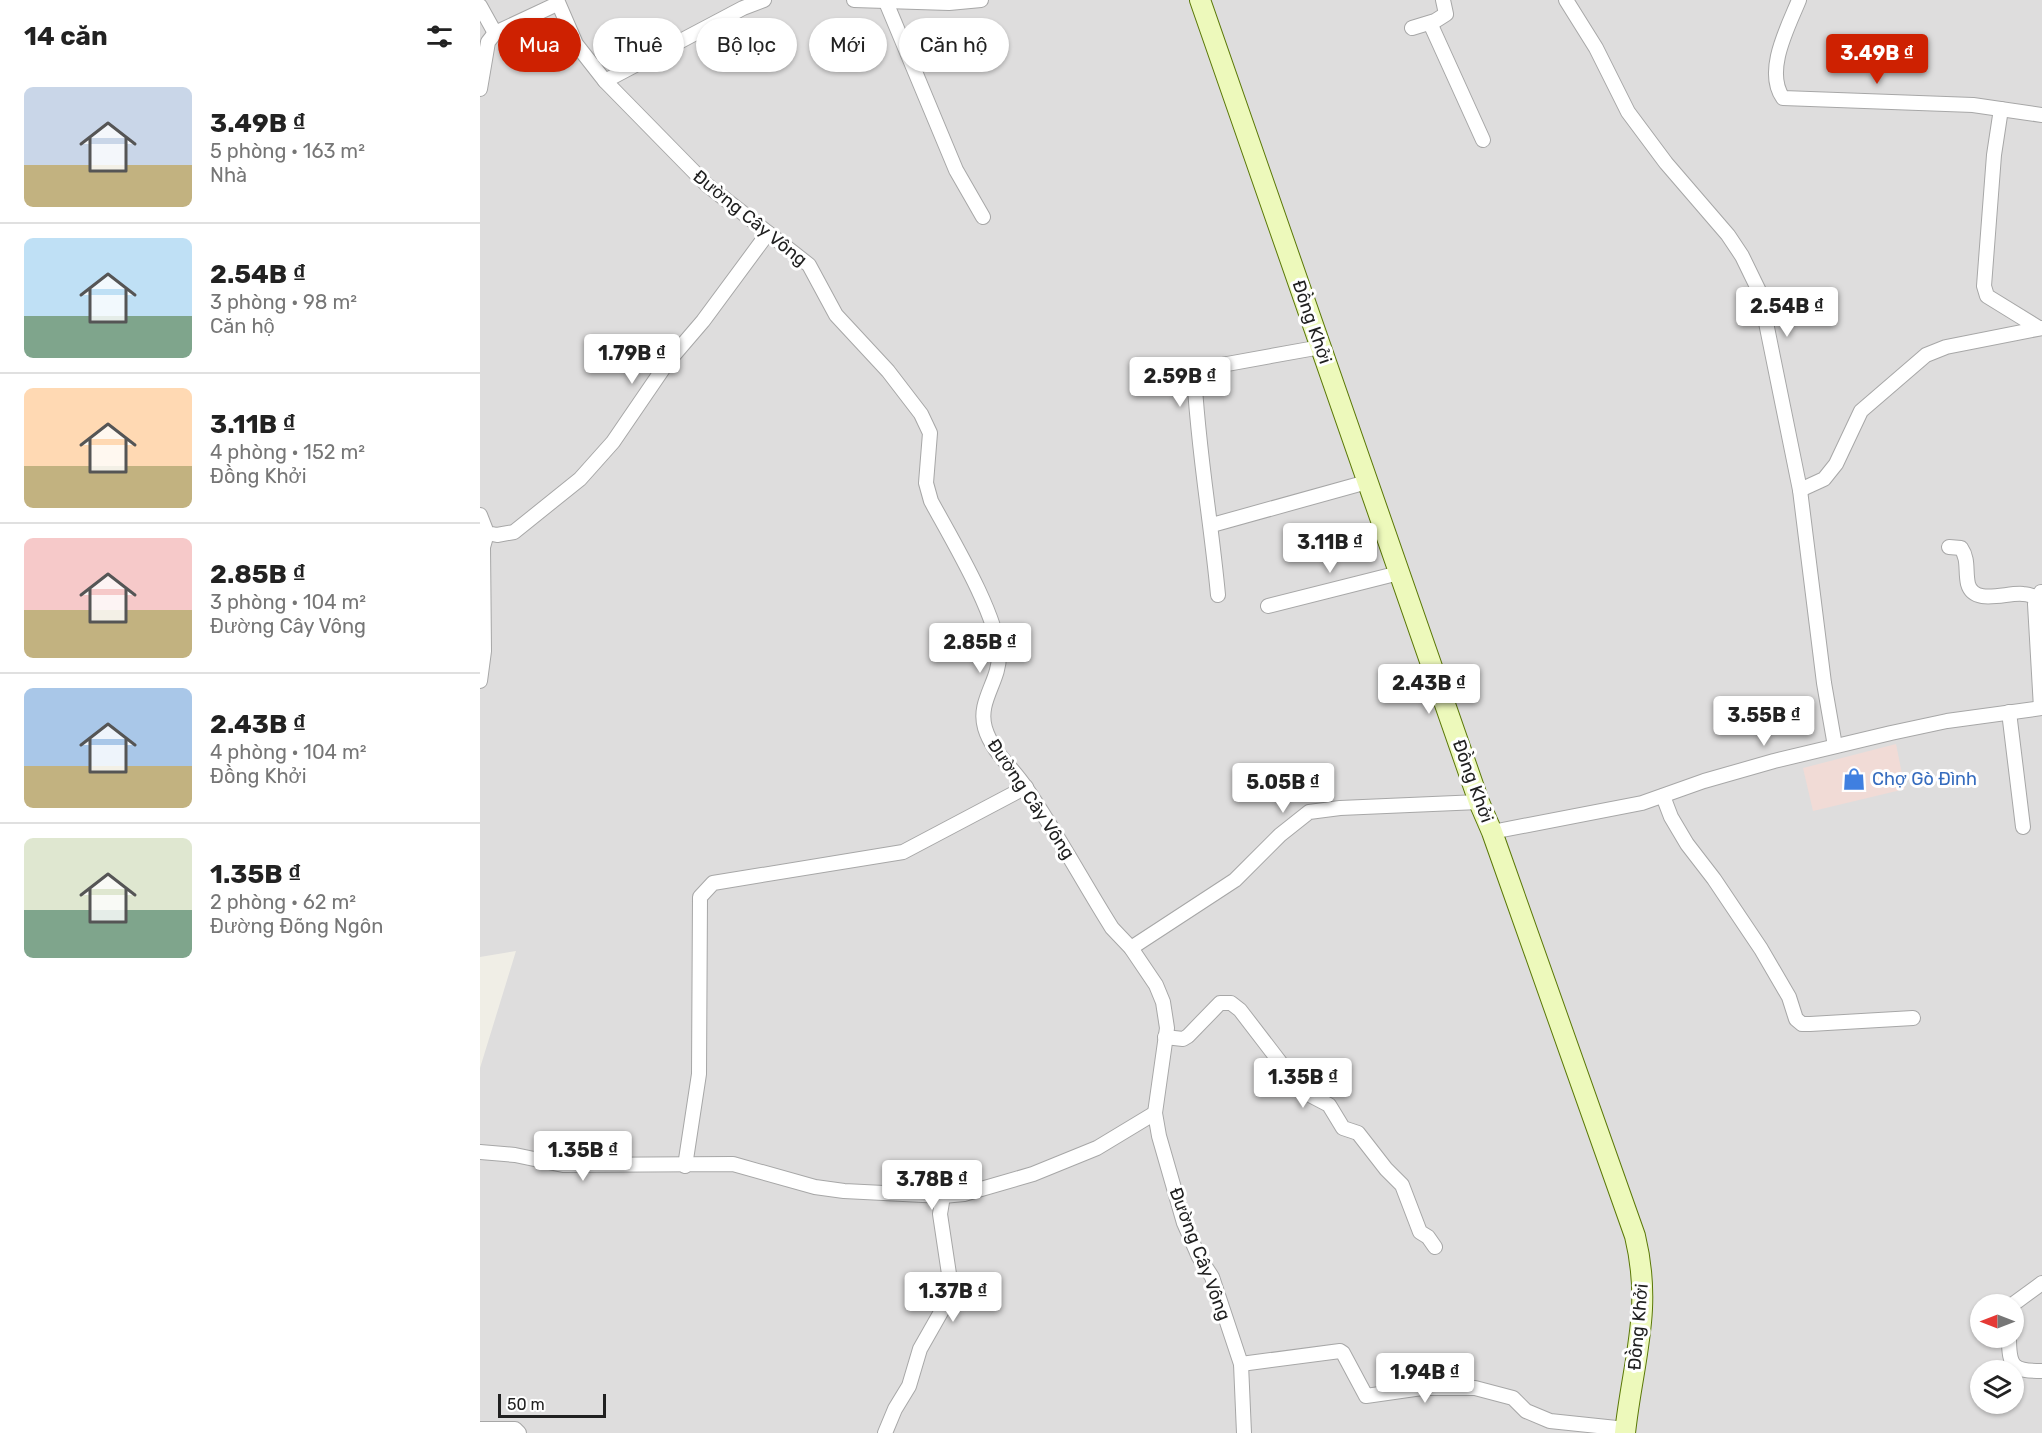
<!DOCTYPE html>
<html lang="vi">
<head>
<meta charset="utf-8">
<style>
  :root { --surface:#fff; --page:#f6f6f6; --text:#222; --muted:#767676; --line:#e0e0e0; --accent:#ce2101 }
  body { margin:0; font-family:Rubik,sans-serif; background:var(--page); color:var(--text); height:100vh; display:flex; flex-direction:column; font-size:22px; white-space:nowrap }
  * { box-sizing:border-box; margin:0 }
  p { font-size:20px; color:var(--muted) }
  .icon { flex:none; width:33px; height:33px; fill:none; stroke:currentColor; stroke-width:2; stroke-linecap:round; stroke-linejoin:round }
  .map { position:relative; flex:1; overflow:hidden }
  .sheet { display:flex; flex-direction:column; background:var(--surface); width:480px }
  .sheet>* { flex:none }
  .top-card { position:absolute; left:18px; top:18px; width:570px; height:54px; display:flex; gap:12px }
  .needle { width:39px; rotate:270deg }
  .controls { position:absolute; left:1490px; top:1294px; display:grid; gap:12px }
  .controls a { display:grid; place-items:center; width:54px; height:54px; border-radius:50%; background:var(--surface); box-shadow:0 2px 4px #0004; font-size:30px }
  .scale { position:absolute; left:18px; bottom:15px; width:108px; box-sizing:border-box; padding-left:6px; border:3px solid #202020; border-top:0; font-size:16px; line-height:21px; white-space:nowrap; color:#202020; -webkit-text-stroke:4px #fff; paint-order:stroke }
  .price { position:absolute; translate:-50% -51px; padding:0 14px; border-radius:6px; background:#fff; color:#222; font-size:20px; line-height:39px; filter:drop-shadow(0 2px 3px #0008) }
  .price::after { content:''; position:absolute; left:50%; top:36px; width:18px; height:14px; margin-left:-9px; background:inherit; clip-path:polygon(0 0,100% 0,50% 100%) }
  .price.active { background:var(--accent); color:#fff }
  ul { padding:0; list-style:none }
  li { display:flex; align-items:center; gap:18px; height:150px; padding:0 24px }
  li+li { border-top:2px solid var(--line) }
  li span { display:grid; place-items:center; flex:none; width:168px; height:120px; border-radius:9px; color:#555 }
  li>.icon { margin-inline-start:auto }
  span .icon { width:72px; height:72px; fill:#fffc; stroke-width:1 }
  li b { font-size:26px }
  h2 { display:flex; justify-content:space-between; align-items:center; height:72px; padding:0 24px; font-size:26px }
  .pill { padding:0 21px; border-radius:27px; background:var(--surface); box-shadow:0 2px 4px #0004; font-size:21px; line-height:54px }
  .pill.active { background:var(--accent); color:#fff }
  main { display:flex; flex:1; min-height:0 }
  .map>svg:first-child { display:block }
  .residential { fill:#dedddd; fill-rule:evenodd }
  .commercial { fill:#f1dbd6 }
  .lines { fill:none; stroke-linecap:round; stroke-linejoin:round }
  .street-casing { stroke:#a7a7a7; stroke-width:16 }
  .secondary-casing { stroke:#5a7806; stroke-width:22 }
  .street { stroke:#fff; stroke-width:14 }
  .secondary { stroke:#edf9bb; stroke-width:20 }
  .labels { text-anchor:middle; stroke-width:6; stroke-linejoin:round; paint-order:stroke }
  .street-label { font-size:18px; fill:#202020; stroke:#fff }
  .shop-label { font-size:18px; fill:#366cbe; stroke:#fff; text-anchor:start }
</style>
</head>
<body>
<main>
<section class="sheet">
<h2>14 căn<svg class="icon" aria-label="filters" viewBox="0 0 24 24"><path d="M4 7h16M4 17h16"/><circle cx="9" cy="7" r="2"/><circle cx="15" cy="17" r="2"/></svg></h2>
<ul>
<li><span style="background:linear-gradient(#c9d6e8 65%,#c2b280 0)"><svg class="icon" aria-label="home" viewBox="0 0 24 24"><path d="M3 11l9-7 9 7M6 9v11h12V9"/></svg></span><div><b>3.49B ₫</b><p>5 phòng · 163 m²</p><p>Nhà</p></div></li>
<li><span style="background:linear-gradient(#bfe0f5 65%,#7fa58c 0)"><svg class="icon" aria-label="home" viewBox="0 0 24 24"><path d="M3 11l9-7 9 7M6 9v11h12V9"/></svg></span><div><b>2.54B ₫</b><p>3 phòng · 98 m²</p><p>Căn hộ</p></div></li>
<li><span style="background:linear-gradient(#ffd9b3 65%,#c2b280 0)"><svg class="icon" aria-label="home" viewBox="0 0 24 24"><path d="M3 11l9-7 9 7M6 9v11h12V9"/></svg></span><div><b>3.11B ₫</b><p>4 phòng · 152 m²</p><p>Đồng Khởi</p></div></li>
<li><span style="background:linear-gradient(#f6c9c9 60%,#c2b280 0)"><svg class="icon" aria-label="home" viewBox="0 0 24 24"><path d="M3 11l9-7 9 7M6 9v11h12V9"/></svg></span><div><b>2.85B ₫</b><p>3 phòng · 104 m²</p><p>Đường Cây Vông</p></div></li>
<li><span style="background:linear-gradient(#a9c7e8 65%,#c2b280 0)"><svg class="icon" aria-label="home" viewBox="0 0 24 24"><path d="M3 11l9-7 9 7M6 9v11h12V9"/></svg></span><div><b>2.43B ₫</b><p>4 phòng · 104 m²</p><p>Đồng Khởi</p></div></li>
<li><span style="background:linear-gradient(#dfe7d0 60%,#7fa58c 0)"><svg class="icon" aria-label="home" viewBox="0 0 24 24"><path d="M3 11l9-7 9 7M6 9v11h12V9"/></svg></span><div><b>1.35B ₫</b><p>2 phòng · 62 m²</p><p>Đường Đõng Ngôn</p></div></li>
</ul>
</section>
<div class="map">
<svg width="1562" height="1433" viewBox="0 0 1562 1433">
  <rect width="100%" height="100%" fill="#f0eee6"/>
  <path class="residential" d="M 0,0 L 1562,0 L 1562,1433 L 0,1433 L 0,1068 L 36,951 L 0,957 ZM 1500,1305 L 1533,1305 L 1533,1338 L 1500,1338 ZM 1500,1371 L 1533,1371 L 1533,1404 L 1500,1404 Z"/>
  <path class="commercial" d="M 1416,744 L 1425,789 L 1333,811 L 1323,768 Z"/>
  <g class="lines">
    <g class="street-casing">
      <g id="street">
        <path d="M 77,0 L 96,44 L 125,81 L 227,185 L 329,265 L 356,315 L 408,371 L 441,414 L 450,433 L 446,483 L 451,501 C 471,538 517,614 519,654 C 520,681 497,701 505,728 C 512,752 533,768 546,788 C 577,833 603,882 632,928 L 651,948 L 676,985 L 683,1002 L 687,1028 L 675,1113 L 679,1136 L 704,1223 L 719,1257 L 732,1277 L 761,1364 L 764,1433"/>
        <path d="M 374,0 L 469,3 L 501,0"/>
        <path d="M 1086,0 L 1116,48 L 1148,112 L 1186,163 L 1248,235 L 1262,256 L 1280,293 L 1320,490 L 1344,683 L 1355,746"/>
        <path d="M 1319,0 C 1308,27 1284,71 1303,98 L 1493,105 L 1562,115"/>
        <path d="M 406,2 L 476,170 L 503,217"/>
        <path d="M 0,6 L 15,33"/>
        <path d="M 950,23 L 1003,140"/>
        <path d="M 932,28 L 955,21 L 966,14 L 963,0"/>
        <path d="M 125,81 L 263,8 L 284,0"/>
        <path d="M 0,89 L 8,42 L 15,33 L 77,4"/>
        <path d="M 1521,109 L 1514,155 L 1504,286 L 1507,296 L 1559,328"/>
        <path d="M 1320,490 L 1344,479 L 1356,464 L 1381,411 L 1446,355 L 1466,347 L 1562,328"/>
        <path d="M 0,515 L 7,533 L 17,535 L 34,532 L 100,479 L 133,442 L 187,363 L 223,321 L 288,233"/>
        <path d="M 732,525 L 887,482"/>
        <path d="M 1469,547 L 1481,548 C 1489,560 1485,570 1488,584 C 1494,606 1527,592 1543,594 C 1547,594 1552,596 1557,597"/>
        <path d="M 1561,592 L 1555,604 L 1561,708"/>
        <path d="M 738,595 C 731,519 717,445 714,370 L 841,347"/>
        <path d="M 788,606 L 919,573"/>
        <path d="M 0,681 L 4,651 L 3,547 L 7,533"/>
        <path d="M 1529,712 L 1543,827"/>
        <path d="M 1183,796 L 1191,817 L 1207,844 L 1234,879 L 1281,949 L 1309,997 L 1316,1019 L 1322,1024 L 1330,1024 L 1433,1018"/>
        <path d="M 1012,832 L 1162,803 L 1224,781 L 1294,761 L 1411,733 L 1467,721 L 1562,708"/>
        <path d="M 651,948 L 755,880 L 800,835 L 829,812 L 860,808 L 999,802"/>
        <path d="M 685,1037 L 703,1039 L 708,1036 L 740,1003 L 751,1003 L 760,1010 L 816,1083 L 826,1093 L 849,1105 L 863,1128 L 878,1133 L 906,1169 L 922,1185 L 940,1232 L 948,1237 L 955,1247"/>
        <path d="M 0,1152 L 35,1155 L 83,1165 L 253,1164 L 335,1187 L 364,1191 L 463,1196 L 484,1194 L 553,1174 L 617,1148 L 675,1113"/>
        <path d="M 205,1166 L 219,1074 L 220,897 L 233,883 L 423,852 L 546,787"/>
        <path d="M 1532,1305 L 1562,1283"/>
        <path d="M 1529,1338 C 1529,1367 1533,1371 1562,1371"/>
        <path d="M 761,1364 L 860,1351 L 863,1353 L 886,1396 L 942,1388 L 995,1388 L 1033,1398 L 1046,1411 L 1070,1421 L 1146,1429"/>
        <path d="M 0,1429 L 35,1429 L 39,1433"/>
        <path d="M 405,1433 L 415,1409 L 429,1386 L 440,1349 L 465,1305 L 469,1274 L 460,1214 L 463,1196"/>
      </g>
    </g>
    <g class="secondary-casing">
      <path id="secondary" d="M 720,0 L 999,802 L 1012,832 L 1155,1236 C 1173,1310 1153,1360 1145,1433"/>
    </g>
    <use href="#street" class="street"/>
    <use href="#secondary" class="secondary"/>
  </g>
  <defs>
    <g id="shop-bare" transform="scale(1.8)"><path d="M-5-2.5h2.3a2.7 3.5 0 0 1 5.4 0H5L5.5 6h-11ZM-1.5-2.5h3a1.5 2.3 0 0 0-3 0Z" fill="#3f7fe0" stroke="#fff" stroke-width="2.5" paint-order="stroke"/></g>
  </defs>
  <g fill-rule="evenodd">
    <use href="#shop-bare" x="1374" y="779"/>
  </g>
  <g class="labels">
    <g class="street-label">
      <text transform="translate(270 218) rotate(39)" y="6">Đường Cây Vông</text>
      <text transform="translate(832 322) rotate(71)" y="6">Đồng Khởi</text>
      <text transform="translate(993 781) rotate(70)" y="6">Đồng Khởi</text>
      <text transform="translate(551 799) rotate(56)" y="6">Đường Cây Vông</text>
      <text transform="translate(720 1254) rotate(69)" y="6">Đường Cây Vông</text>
      <text transform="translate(1158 1327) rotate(-85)" y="6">Đồng Khởi</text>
    </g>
    <g class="shop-label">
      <text x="1392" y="785">Chợ Gò Đình</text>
    </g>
  </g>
</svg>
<div class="controls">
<a><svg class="needle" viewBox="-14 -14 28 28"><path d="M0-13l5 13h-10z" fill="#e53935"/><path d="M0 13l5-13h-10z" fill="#767676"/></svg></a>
<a><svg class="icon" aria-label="layers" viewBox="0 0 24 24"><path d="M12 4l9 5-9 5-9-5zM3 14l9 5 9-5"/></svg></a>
</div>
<div class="scale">50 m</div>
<b class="price active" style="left:1397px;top:85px">3.49B ₫</b>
<b class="price" style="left:1307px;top:338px">2.54B ₫</b>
<b class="price" style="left:152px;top:385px">1.79B ₫</b>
<b class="price" style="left:700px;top:408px">2.59B ₫</b>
<b class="price" style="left:850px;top:574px">3.11B ₫</b>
<b class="price" style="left:500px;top:674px">2.85B ₫</b>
<b class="price" style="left:949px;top:715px">2.43B ₫</b>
<b class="price" style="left:1284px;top:747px">3.55B ₫</b>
<b class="price" style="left:803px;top:814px">5.05B ₫</b>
<b class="price" style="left:823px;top:1109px">1.35B ₫</b>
<b class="price" style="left:103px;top:1182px">1.35B ₫</b>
<b class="price" style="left:452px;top:1211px">3.78B ₫</b>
<b class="price" style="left:473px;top:1323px">1.37B ₫</b>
<b class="price" style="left:945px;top:1404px">1.94B ₫</b>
<div class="top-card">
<a class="pill active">Mua</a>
<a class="pill">Thuê</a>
<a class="pill">Bộ lọc</a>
<a class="pill">Mới</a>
<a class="pill">Căn hộ</a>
</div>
</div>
</main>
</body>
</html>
